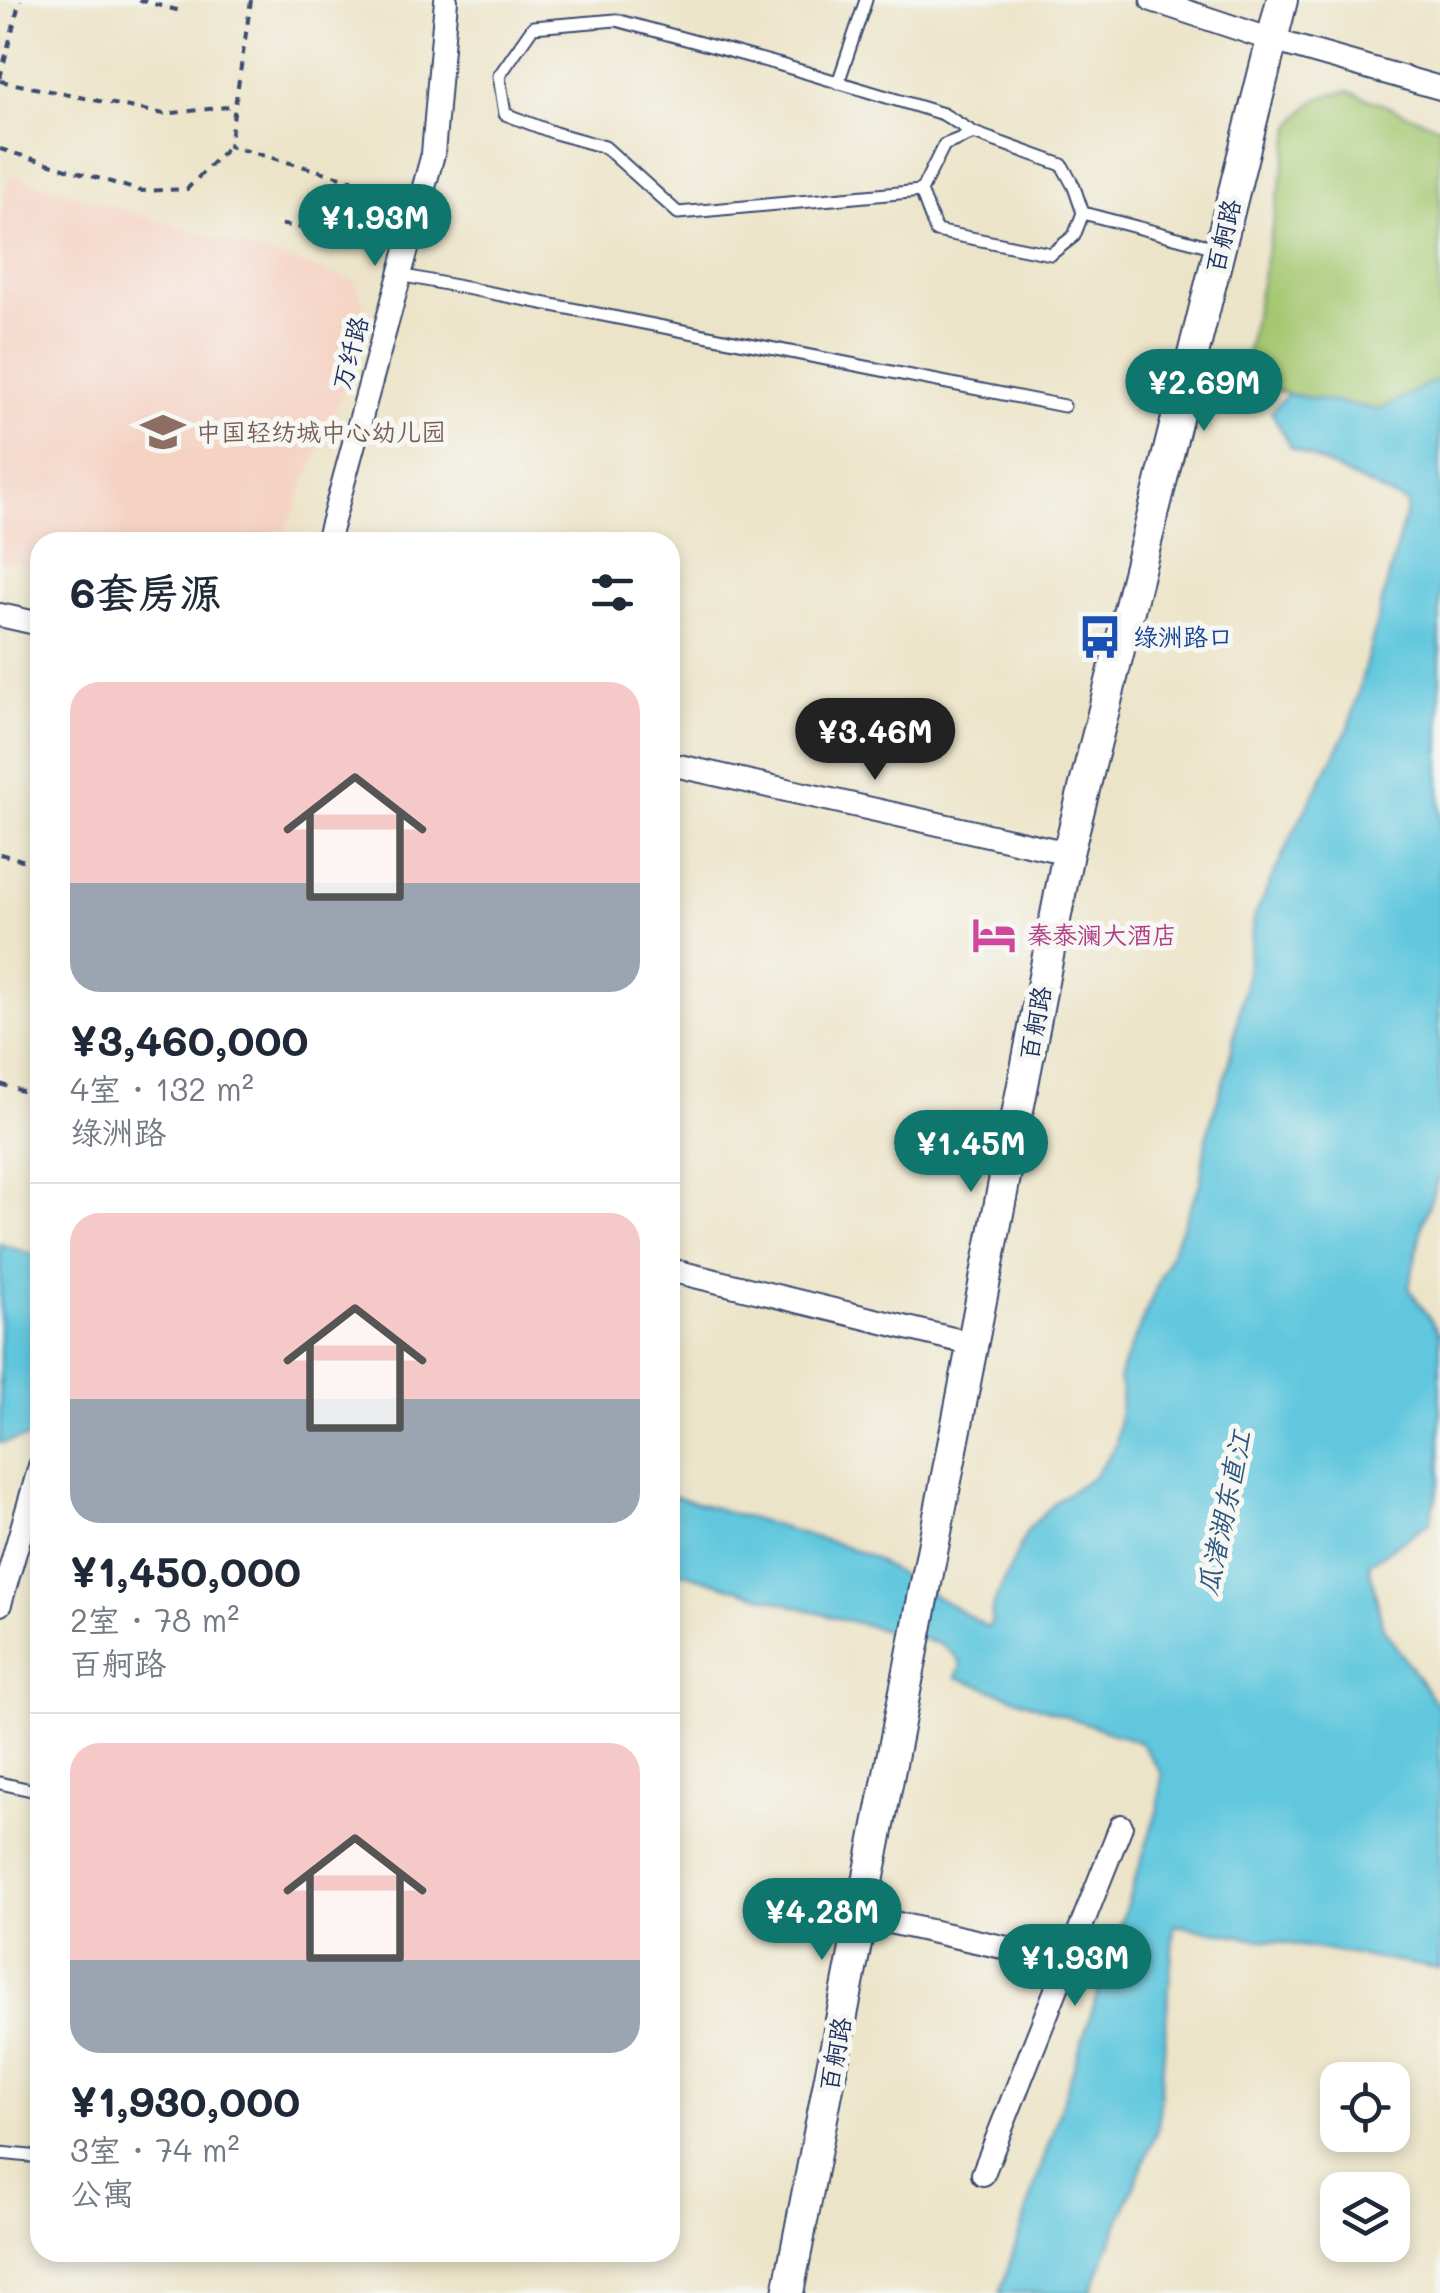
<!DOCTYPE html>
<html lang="zh">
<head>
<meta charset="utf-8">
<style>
  :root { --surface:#fff; --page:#f2f2f3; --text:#1f2937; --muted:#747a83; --line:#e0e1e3; --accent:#0f766e }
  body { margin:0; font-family:Mali,"LXGW WenKai TC",sans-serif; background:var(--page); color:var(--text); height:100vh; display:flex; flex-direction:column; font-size:38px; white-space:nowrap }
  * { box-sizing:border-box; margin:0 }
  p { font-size:32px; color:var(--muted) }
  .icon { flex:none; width:55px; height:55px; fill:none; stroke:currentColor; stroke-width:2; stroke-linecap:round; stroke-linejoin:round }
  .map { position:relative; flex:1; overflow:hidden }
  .details { position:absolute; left:30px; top:532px; width:650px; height:1730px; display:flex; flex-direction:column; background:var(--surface); border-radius:30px; box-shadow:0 5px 15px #0003 }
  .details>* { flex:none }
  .fabs { position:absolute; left:1320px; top:2062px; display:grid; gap:20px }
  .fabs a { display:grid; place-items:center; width:90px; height:90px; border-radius:20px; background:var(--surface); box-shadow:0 5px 15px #0003; font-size:50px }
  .price { position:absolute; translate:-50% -85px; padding:0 22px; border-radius:35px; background:var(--accent); color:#fff; font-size:32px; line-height:65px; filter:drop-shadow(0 2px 5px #0008) }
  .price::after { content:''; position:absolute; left:50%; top:60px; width:30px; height:22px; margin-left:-15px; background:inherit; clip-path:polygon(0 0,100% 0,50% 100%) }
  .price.current { background:#222; color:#fff }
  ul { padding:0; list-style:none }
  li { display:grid; align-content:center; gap:20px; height:530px; padding:0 40px }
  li+li { border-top:2px solid var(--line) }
  li span { display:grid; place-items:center; height:310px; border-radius:30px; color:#555 }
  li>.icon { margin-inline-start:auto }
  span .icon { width:180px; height:180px; fill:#fffc; stroke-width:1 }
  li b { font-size:42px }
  h2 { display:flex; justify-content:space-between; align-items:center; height:120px; padding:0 40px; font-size:42px }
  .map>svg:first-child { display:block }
  .built { fill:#f5d2c2 }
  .green { fill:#a4c770; stroke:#607b67; stroke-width:2.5 }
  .water { fill:#61c7de; stroke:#3e7b9e; stroke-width:2.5 }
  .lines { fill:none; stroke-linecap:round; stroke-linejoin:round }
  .service-casing { stroke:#3a4a6e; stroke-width:15 }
  .minor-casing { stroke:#3a4a6e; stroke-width:26 }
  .tertiary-casing { stroke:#3a4a6e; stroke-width:34 }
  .path { stroke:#3a4a6e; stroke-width:4; stroke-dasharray:8 8; stroke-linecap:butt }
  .service { stroke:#fff; stroke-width:11 }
  .minor { stroke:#fff; stroke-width:22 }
  .tertiary { stroke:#fff; stroke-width:30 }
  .labels { text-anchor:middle; stroke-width:10; stroke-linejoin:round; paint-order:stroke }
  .street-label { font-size:25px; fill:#1b2f5e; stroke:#f6f6f2 }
  .education-label { font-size:25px; fill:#785e54; stroke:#f6f6f2; text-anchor:start }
  .transit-label { font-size:25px; fill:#164399; stroke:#f6f6f2; text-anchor:start }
  .hotel-label { font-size:25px; fill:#b23c85; stroke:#f6f6f2; text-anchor:start }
  .water-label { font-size:28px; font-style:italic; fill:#2c557e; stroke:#f6f6f2 }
</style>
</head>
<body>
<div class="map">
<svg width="1440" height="2293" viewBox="0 0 1440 2293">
  <rect width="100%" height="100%" fill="#f6f6f2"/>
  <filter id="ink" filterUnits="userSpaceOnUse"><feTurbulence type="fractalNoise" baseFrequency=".01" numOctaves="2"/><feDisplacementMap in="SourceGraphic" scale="20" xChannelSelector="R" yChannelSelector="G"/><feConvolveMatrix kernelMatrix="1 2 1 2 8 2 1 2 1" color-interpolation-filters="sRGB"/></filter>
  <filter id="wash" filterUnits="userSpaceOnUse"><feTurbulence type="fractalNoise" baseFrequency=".0048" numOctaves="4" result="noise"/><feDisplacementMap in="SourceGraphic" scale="40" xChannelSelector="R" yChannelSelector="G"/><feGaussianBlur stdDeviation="2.25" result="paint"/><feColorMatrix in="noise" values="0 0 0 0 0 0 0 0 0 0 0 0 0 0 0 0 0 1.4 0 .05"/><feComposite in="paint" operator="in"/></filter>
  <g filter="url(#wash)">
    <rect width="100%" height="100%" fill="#ece4c8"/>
    <path class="built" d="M 10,175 L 355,281 L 371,321 L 282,542 L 40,542 L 40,569 L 0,560 L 0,211 Z"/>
    <path class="green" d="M 1349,91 L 1440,127 L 1440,378 L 1380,410 L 1288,394 L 1242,378 L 1292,127 C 1308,102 1320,94 1349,91 Z"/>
    <g class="water">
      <path d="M 1440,378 L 1440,1174 L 1423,1221 L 1409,1288 L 1440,1334 L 1440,1480 L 1430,1522 L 1369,1564 L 1383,1628 L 1440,1709 L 1440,1969 L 1174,1925 L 1158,2127 L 1090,2293 L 1000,2293 L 1158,1809 L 1162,1774 L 1141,1743 L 956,1677 L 961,1665 L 955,1656 L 941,1644 L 825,1615 L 670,1569 L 670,1495 L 845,1546 L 869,1556 L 987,1627 L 991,1624 L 992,1607 L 1028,1529 L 1059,1499 L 1094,1476 L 1116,1445 L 1122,1390 L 1118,1378 L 1200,1184 L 1207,1134 L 1228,1066 L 1246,979 L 1254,917 L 1293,833 L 1349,727 L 1408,504 L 1290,447 L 1271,411 L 1288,394 L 1380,410 Z"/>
      <path d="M 0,1244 L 40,1257 L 40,1436 L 0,1443 Z"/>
    </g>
  </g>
  <g filter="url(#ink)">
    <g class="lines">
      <g class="service-casing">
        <g id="service">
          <path d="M 838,83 L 866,0"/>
          <path d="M 974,133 L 1062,165 L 1074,187 L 1083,213 L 1074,236 L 1051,254 L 936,231 L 921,191 L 944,145 Z"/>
          <path d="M 921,191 L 678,213 L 605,147 L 555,133 L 505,114 L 499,76 L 533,27 L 616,20 L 781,65 L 943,114 L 974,133"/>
          <path d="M 1083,213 L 1220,249"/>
          <path d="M 400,275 L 1064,406"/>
          <path d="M 0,1783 L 40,1792"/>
          <path d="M 0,2153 L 40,2157"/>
        </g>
      </g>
      <g class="minor-casing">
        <g id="minor">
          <path d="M 1152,0 L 1272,40 L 1440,88"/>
          <path d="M 327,542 L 433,154 L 446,0"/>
          <path d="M 0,615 L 40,624"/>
          <path d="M 670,764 L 1068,853"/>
          <path d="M 670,1270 L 973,1344"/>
          <path d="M 0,1604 L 40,1466"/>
          <path d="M 862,1916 L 1066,1961"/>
          <path d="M 983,2174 L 1121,1826"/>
        </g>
      </g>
      <g class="tertiary-casing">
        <path id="tertiary" d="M 788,2293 L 1068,853 L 1282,0"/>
      </g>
      <g class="path">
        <path d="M 139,0 L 184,12"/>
        <path d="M 251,0 L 229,146 L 352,180 L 340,212 L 321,231 L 278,224"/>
        <path d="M 0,78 L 20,0"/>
        <path d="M 0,81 L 164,114 L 235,106"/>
        <path d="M 0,149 L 141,191 L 187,189 L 229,146"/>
        <path d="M 0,854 L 40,865"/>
        <path d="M 0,1084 L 40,1097"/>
      </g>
      <use href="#service" class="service"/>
      <use href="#minor" class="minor"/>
      <use href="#tertiary" class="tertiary"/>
    </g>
  </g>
  <defs>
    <g id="school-bare" transform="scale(3.45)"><path d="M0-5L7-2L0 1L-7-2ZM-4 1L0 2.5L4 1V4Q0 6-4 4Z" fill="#8d6e63" stroke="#f6f6f2" stroke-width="2.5" paint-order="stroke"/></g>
    <g id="bus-bare" transform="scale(3.45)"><path d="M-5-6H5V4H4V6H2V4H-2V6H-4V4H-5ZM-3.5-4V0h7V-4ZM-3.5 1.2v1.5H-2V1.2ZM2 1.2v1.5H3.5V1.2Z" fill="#1a4fb4" stroke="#f6f6f2" stroke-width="2.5" paint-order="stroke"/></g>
    <g id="hotel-bare" transform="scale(3.45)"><path d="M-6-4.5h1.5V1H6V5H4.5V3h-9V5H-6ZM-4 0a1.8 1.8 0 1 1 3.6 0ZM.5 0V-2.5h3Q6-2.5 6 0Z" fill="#d1479c" stroke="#f6f6f2" stroke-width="2.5" paint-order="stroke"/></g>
  </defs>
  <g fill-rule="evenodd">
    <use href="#school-bare" x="163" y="432"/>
    <use href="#bus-bare" x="1100" y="637"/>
    <use href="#hotel-bare" x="994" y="935"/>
  </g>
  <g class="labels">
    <g class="street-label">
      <text transform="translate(1223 236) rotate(-76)" y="9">百舸路</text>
      <text transform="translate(350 353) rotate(-75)" y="9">万纤路</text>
      <text transform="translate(1035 1023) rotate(-79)" y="9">百舸路</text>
      <text transform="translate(835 2054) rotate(-79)" y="9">百舸路</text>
    </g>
    <g class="education-label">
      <text x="196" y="441">中国轻纺城中心幼儿园</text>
    </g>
    <g class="transit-label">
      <text x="1133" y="646">绿洲路口</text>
    </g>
    <g class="hotel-label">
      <text x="1027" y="944">秦泰澜大酒店</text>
    </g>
    <g class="water-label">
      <text transform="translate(1224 1513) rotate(-78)" y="10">瓜渚湖东直江</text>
    </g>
  </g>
</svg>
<div class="fabs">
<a><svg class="icon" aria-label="locate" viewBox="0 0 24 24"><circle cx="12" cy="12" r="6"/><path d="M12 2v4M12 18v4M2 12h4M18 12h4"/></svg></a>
<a><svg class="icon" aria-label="layers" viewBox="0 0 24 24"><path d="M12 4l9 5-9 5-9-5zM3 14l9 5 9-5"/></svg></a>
</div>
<b class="price" style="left:375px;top:269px">¥1.93M</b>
<b class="price" style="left:1204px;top:434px">¥2.69M</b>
<b class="price current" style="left:875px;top:783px">¥3.46M</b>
<b class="price" style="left:971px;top:1195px">¥1.45M</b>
<b class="price" style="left:822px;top:1963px">¥4.28M</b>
<b class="price" style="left:1075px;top:2009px">¥1.93M</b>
<section class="details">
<h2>6套房源<svg class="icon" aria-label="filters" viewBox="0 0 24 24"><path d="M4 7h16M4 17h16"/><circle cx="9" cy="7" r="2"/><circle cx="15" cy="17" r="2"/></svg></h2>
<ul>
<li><span style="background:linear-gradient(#f6c9c9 65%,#9aa5b1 0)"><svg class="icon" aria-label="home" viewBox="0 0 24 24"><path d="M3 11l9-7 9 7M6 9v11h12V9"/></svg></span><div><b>¥3,460,000</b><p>4室 · 132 m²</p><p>绿洲路</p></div></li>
<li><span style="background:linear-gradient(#f6c9c9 60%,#9aa5b1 0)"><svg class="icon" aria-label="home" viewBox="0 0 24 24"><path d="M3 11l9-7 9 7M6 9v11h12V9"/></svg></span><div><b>¥1,450,000</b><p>2室 · 78 m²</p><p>百舸路</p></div></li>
<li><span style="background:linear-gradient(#f6c9c9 70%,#9aa5b1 0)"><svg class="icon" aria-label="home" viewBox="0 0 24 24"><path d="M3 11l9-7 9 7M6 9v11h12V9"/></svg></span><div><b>¥1,930,000</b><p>3室 · 74 m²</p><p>公寓</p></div></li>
</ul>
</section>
</div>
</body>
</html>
